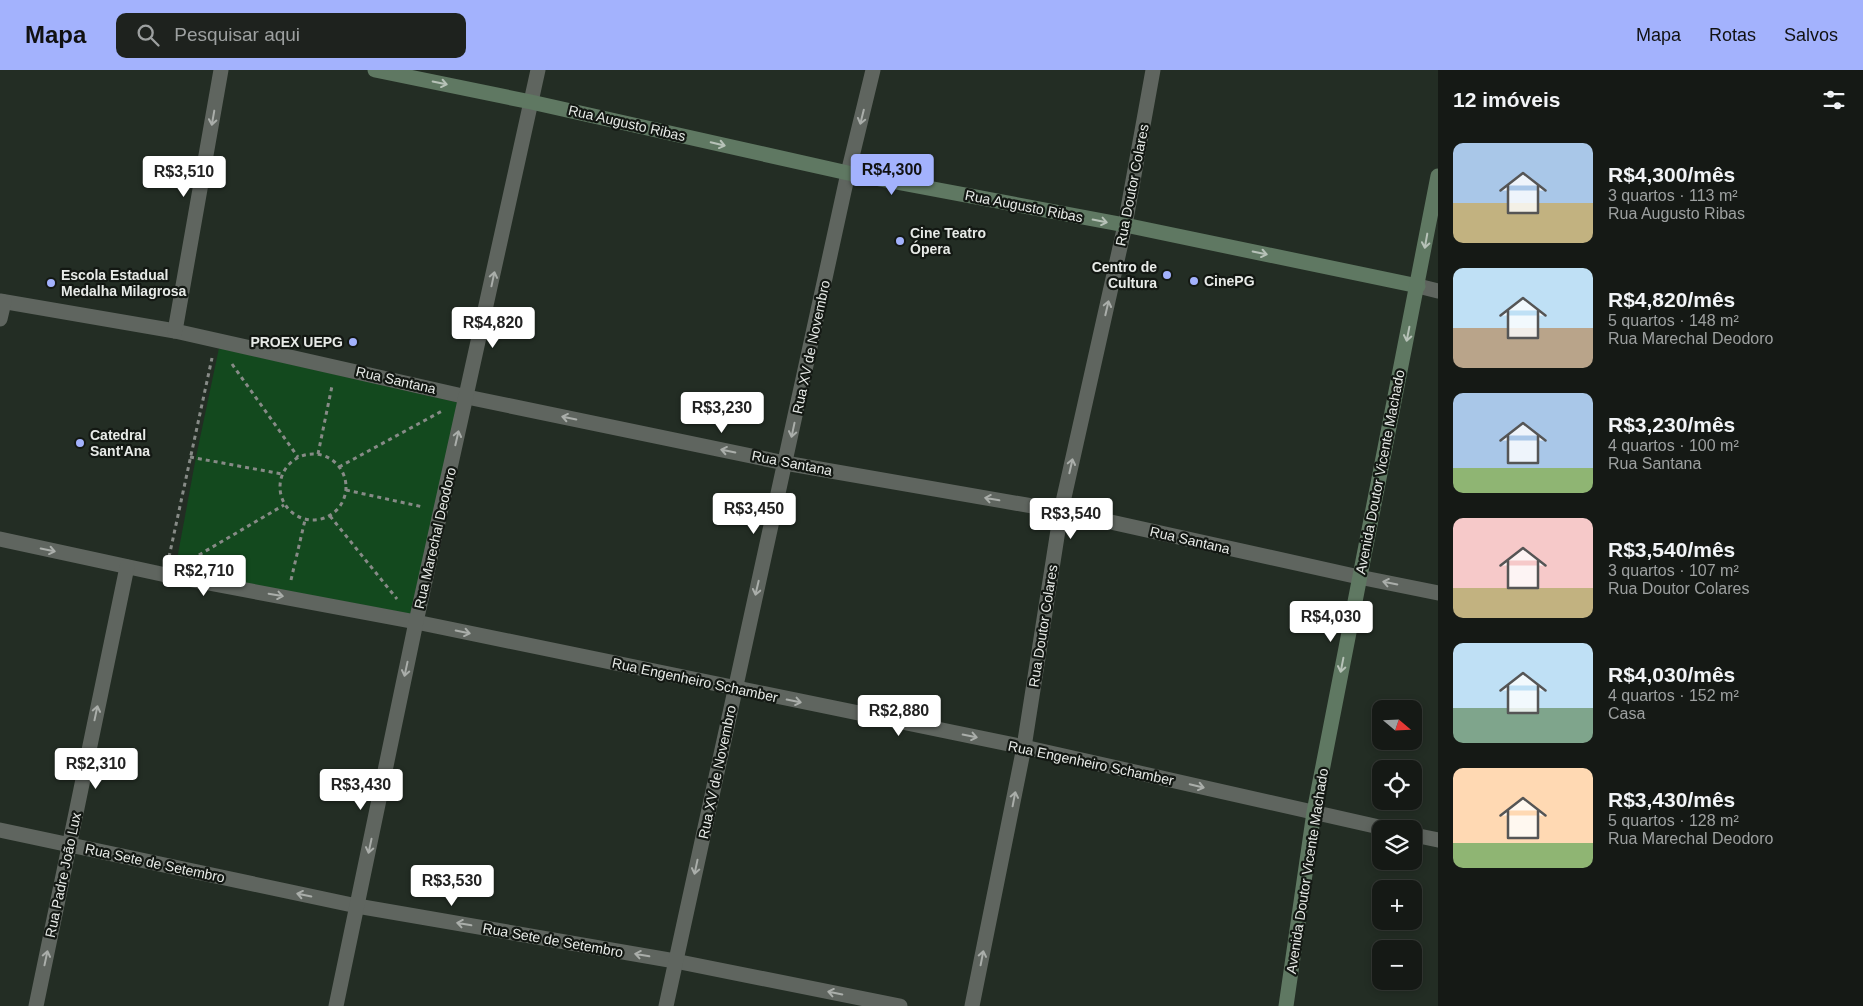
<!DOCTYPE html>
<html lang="pt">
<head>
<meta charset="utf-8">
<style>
  :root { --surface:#151915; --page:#1e221e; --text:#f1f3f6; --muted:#9da0a0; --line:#343834; --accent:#a3b2fd }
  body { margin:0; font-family:Arial,sans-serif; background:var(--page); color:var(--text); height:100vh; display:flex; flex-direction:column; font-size:19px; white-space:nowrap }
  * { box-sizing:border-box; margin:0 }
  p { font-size:16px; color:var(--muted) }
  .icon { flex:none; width:28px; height:28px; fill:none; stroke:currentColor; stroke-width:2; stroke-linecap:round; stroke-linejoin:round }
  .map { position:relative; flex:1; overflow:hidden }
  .side { display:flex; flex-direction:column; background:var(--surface); width:425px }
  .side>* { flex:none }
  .needle { width:32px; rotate:109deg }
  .tools { position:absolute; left:1372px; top:630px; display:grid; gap:10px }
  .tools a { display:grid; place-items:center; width:50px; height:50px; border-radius:10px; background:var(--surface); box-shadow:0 2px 8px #0003,0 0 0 1px var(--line); font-size:25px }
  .price { position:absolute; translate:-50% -42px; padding:0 11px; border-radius:5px; background:#fff; color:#222; font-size:16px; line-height:32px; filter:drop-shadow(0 1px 2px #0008) }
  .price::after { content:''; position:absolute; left:50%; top:30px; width:15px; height:11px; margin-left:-8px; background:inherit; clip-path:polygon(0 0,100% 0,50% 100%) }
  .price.current { background:var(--accent); color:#111 }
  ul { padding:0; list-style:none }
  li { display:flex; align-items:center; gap:15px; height:125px; padding:0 15px }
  li span { display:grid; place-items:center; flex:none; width:140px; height:100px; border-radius:10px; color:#555 }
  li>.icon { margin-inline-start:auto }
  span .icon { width:60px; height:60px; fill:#fffc; stroke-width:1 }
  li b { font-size:21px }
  h2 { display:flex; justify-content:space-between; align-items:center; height:60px; padding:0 15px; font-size:21px }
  header { display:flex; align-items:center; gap:30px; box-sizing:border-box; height:70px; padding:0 25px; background:var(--accent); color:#111 }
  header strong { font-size:24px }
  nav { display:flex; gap:28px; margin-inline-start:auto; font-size:18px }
  .search { width:350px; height:45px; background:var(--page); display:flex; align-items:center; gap:12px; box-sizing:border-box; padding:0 18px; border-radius:10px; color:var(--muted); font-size:19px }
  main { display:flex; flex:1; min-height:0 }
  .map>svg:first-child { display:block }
  .built { fill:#232d24; fill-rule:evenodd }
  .green { fill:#13491e }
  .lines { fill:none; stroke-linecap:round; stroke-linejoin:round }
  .path { stroke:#878b87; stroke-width:3; stroke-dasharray:4 4; stroke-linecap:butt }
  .minor { stroke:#5f655f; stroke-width:15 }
  .tertiary { stroke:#5f655f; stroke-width:15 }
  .secondary { stroke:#5f7862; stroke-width:15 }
  .oneway { stroke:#b7c2b8 }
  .oneway2 { stroke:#aaaeaa }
  .poi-dot { fill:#a3b2fd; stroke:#131813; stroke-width:2 }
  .labels { text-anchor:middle; stroke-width:4.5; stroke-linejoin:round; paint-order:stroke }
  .street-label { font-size:14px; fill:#e7eae7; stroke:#131813 }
  .poi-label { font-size:14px; font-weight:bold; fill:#e7eae7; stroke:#131813; text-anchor:start }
</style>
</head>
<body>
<header>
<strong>Mapa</strong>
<div class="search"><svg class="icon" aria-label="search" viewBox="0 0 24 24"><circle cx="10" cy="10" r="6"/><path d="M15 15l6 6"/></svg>Pesquisar aqui</div>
<nav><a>Mapa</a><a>Rotas</a><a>Salvos</a></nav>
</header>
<main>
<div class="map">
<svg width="1438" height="936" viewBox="0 0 1438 936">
  <rect width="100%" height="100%" fill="#1c211c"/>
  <path class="built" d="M 0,0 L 1438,0 L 1438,936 L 0,936 ZM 1381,639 L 1414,639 L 1414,671 L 1381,671 ZM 1381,699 L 1414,699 L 1414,731 L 1381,731 ZM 1381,759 L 1414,759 L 1414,791 L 1381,791 ZM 1381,819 L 1414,819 L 1414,851 L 1381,851 ZM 1381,879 L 1414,879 L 1414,911 L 1381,911 Z"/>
  <path class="green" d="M 219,278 L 460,333 L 411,544 L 175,500 L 196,387 Z"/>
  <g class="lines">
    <g class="path">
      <path d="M 232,294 L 298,387"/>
      <path d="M 318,384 L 332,316"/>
      <circle cx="313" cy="417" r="33"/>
      <path d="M 190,387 L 282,404"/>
      <path d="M 339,397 L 442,341"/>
      <path d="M 346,420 L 423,437"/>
      <path d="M 330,446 L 397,529"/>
      <path d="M 169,487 L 212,288"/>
      <path d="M 192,489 L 284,435"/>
      <path d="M 291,510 L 305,450"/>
    </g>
    <g class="minor">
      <path d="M 0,231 L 175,261 L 467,327 L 785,393 L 1061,441 L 1359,507 L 1438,523"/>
      <path d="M 0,249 L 4,232"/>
      <path d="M 175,261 L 221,0"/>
      <path d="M 0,469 L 166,505 L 416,552 L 1024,677 L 1388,759"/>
      <path d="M 0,760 L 357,836 L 675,891 L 900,936"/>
      <path d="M 1414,765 L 1438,770"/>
      <path d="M 36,936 L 127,497"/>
      <path d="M 336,936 L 416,552 L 538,0"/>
      <path d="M 666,936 L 848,103 L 873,0"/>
      <path d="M 972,936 L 1024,677 L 1061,441 L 1125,155 L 1153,0"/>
    </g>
    <path class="tertiary" d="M 1418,216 L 1438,221"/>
    <g class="secondary">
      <path d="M 375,0 L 531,32 L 848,103 L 1125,155 L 1418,216"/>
      <path d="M 1286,936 L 1314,742 L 1438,106"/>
    </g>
  </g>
  <defs><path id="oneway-shaft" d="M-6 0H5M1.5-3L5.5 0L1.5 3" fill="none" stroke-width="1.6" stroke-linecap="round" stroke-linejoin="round" transform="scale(1.25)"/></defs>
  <g class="oneway">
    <use href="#oneway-shaft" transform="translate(440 13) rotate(12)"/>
    <use href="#oneway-shaft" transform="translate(718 74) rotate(13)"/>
    <use href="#oneway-shaft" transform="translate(1100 151) rotate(11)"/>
    <use href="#oneway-shaft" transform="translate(1426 171) rotate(100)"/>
    <use href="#oneway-shaft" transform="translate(1260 183) rotate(12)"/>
    <use href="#oneway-shaft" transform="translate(1408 264) rotate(101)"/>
    <use href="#oneway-shaft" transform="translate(1342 595) rotate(101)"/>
  </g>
  <g class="oneway2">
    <use href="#oneway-shaft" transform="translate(862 47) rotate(104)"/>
    <use href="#oneway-shaft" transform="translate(213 48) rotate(100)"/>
    <use href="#oneway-shaft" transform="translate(493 209) rotate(-78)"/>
    <use href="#oneway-shaft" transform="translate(1107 238) rotate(-77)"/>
    <use href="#oneway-shaft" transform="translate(569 348) rotate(-168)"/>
    <use href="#oneway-shaft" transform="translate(793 360) rotate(102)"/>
    <use href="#oneway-shaft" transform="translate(457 368) rotate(-77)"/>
    <use href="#oneway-shaft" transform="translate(728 381) rotate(-168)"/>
    <use href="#oneway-shaft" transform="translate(1071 396) rotate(-77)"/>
    <use href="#oneway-shaft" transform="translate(992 429) rotate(-170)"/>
    <use href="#oneway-shaft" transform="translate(48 480) rotate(12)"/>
    <use href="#oneway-shaft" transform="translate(1390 513) rotate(-169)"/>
    <use href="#oneway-shaft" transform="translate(757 518) rotate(103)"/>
    <use href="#oneway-shaft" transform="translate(276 525) rotate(10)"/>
    <use href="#oneway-shaft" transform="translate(463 562) rotate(12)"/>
    <use href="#oneway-shaft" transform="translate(406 599) rotate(102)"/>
    <use href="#oneway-shaft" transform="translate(794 631) rotate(11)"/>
    <use href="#oneway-shaft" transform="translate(96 643) rotate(-78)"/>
    <use href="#oneway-shaft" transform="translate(970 666) rotate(11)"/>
    <use href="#oneway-shaft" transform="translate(1197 716) rotate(13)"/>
    <use href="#oneway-shaft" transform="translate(1014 729) rotate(-79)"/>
    <use href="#oneway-shaft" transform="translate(370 776) rotate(102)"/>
    <use href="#oneway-shaft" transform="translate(696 797) rotate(102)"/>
    <use href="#oneway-shaft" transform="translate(304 825) rotate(-168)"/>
    <use href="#oneway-shaft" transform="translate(464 854) rotate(-170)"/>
    <use href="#oneway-shaft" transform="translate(642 885) rotate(-170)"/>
    <use href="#oneway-shaft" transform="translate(46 888) rotate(-78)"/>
    <use href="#oneway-shaft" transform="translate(982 888) rotate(-79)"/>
    <use href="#oneway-shaft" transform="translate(835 923) rotate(-169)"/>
  </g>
  <g class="poi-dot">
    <circle cx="900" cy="171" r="5"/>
    <circle cx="1167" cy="205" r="5"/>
    <circle cx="1194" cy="211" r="5"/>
    <circle cx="51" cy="213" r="5"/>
    <circle cx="353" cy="272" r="5"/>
    <circle cx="80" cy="373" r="5"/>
  </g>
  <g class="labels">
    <g class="street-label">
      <text transform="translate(627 53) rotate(13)" y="5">Rua Augusto Ribas</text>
      <text transform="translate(1132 115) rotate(-79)" y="5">Rua Doutor Colares</text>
      <text transform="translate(1024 136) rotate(11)" y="5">Rua Augusto Ribas</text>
      <text transform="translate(811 277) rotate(-78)" y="5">Rua XV de Novembro</text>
      <text transform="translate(396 310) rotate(13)" y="5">Rua Santana</text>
      <text transform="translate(792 393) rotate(11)" y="5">Rua Santana</text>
      <text transform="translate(1380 402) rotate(-79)" y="5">Avenida Doutor Vicente Machado</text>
      <text transform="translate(435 468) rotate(-77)" y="5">Rua Marechal Deodoro</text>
      <text transform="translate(1190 470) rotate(13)" y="5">Rua Santana</text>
      <text transform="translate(1043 556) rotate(-81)" y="5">Rua Doutor Colares</text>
      <text transform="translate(695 610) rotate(12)" y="5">Rua Engenheiro Schamber</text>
      <text transform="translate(1091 693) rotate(12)" y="5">Rua Engenheiro Schamber</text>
      <text transform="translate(717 702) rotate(-78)" y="5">Rua XV de Novembro</text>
      <text transform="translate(155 793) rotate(12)" y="5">Rua Sete de Setembro</text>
      <text transform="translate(1307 801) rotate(-81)" y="5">Avenida Doutor Vicente Machado</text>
      <text transform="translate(63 805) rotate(-78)" y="5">Rua Padre João Lux</text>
      <text transform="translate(553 870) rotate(10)" y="5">Rua Sete de Setembro</text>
    </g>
    <g class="poi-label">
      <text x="910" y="168">Cine Teatro<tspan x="910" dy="16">Ópera</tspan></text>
      <text x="1157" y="202" text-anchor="end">Centro de<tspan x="1157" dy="16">Cultura</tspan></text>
      <text x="61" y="210">Escola Estadual<tspan x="61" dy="16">Medalha Milagrosa</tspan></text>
      <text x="1204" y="216">CinePG</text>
      <text x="343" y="277" text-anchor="end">PROEX UEPG</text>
      <text x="90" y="370">Catedral<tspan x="90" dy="16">Sant'Ana</tspan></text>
    </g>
  </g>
</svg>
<div class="tools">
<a><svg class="needle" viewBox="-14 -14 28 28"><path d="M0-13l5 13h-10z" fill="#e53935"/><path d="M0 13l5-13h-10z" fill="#9da0a0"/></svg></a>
<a><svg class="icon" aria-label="locate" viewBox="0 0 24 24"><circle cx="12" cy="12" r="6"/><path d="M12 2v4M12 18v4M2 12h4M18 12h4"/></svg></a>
<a><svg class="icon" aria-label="layers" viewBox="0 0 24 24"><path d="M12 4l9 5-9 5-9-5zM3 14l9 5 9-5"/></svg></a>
<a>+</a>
<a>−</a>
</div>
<b class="price current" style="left:892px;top:126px">R$4,300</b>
<b class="price" style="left:184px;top:128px">R$3,510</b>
<b class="price" style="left:493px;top:279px">R$4,820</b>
<b class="price" style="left:722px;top:364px">R$3,230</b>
<b class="price" style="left:754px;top:465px">R$3,450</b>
<b class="price" style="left:1071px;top:470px">R$3,540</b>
<b class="price" style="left:204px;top:527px">R$2,710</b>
<b class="price" style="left:1331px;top:573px">R$4,030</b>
<b class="price" style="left:899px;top:667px">R$2,880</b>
<b class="price" style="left:96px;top:720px">R$2,310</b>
<b class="price" style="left:361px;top:741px">R$3,430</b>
<b class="price" style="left:452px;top:837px">R$3,530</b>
</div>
<section class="side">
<h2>12 imóveis<svg class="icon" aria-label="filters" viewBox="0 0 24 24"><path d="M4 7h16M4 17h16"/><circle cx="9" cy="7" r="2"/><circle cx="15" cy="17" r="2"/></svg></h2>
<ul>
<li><span style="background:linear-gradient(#a9c7e8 60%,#c2b280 0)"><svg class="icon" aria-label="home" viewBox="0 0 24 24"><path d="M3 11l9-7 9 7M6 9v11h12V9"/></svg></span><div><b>R$4,300/mês</b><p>3 quartos · 113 m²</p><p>Rua Augusto Ribas</p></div></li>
<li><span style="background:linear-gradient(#bfe0f5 60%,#b9a48a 0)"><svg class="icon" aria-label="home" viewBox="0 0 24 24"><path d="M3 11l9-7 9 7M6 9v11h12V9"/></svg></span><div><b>R$4,820/mês</b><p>5 quartos · 148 m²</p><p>Rua Marechal Deodoro</p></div></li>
<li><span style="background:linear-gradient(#a9c7e8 75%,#8fb573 0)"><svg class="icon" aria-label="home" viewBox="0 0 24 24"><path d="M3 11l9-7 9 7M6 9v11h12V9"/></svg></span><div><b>R$3,230/mês</b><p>4 quartos · 100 m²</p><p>Rua Santana</p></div></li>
<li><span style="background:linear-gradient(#f6c9c9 70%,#c2b280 0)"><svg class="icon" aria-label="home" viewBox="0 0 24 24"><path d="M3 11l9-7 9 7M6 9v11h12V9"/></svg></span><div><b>R$3,540/mês</b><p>3 quartos · 107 m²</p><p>Rua Doutor Colares</p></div></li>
<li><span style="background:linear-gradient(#bfe0f5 65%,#7fa58c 0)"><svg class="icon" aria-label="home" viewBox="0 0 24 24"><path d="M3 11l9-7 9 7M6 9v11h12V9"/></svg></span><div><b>R$4,030/mês</b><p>4 quartos · 152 m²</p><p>Casa</p></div></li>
<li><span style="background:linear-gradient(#ffd9b3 75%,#8fb573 0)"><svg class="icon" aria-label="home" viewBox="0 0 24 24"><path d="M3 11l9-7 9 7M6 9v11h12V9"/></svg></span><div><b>R$3,430/mês</b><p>5 quartos · 128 m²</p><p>Rua Marechal Deodoro</p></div></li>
</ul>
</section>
</main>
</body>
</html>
